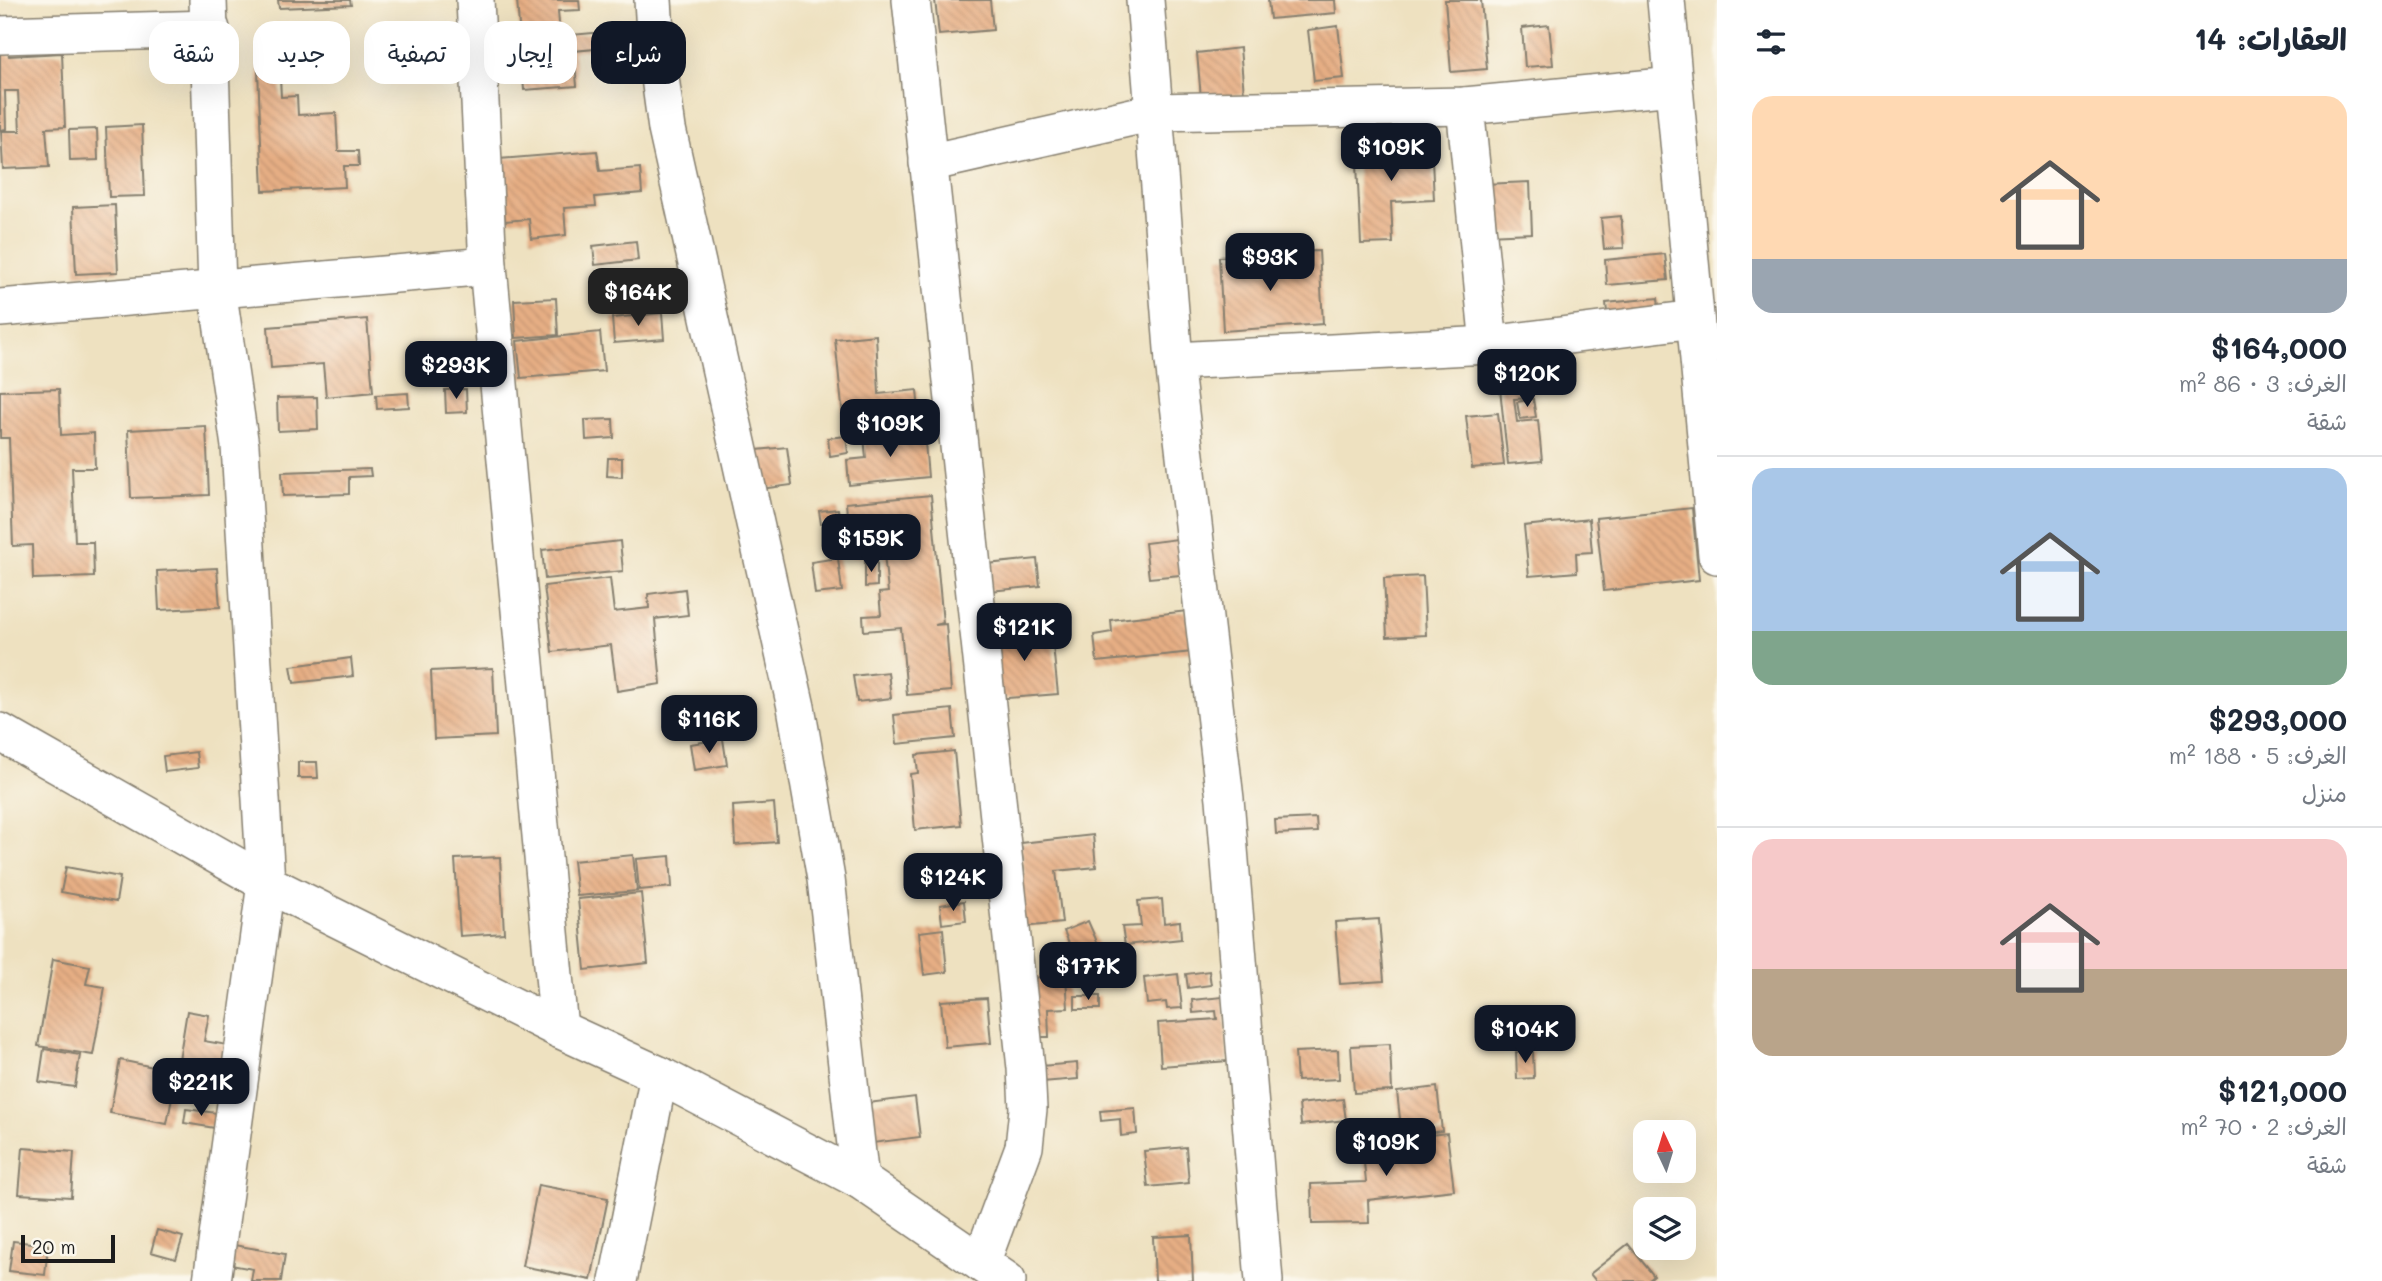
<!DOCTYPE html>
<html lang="ar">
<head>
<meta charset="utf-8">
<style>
  :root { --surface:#fff; --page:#f2f2f3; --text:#1f2937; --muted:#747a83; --line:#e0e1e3; --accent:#111827 }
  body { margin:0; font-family:Mali,"Playpen Sans Arabic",sans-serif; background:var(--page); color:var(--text); direction:rtl; height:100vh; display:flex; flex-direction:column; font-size:26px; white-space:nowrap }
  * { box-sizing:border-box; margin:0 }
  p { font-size:23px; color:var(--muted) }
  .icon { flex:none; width:38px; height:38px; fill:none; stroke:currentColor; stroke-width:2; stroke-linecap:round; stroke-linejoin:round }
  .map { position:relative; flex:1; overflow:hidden; direction:ltr }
  .panel { display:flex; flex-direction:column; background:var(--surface); width:665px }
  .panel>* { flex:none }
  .hud { position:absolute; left:21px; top:21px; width:665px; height:63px; direction:rtl; display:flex; gap:14px }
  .needle { width:46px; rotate:356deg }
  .fabs { position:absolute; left:1633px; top:1120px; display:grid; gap:14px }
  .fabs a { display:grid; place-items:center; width:63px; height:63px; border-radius:14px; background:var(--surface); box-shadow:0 7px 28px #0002; font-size:35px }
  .scale { position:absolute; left:21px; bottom:18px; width:94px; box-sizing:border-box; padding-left:7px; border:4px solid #1c1c1c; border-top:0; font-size:19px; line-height:24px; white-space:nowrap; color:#1c1c1c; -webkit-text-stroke:5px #fbf7ec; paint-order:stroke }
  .price { position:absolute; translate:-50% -60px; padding:0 16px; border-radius:14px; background:var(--accent); color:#fff; font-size:23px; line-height:46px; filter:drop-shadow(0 2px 4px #0008) }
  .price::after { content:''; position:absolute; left:50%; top:42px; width:21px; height:16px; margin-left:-10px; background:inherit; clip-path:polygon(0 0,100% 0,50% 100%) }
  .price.on { background:#222; color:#fff }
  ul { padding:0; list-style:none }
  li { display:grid; align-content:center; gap:14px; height:371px; padding:0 35px }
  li+li { border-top:2px solid var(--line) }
  li span { display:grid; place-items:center; height:217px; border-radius:21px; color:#555 }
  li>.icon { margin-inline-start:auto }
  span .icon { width:126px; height:126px; fill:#fffc; stroke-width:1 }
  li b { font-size:30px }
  h2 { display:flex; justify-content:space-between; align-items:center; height:84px; padding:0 35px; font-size:30px }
  .chip { padding:0 24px; border-radius:21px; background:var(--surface); box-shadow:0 7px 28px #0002; font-size:24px; line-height:63px }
  .chip.on { background:var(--accent); color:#fff }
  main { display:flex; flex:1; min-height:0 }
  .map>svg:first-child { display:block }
  .building { fill:url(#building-back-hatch) }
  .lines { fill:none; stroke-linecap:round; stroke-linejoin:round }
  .street-casing { stroke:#857e6e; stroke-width:40 }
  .street { stroke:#fff; stroke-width:37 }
</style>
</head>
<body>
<main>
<section class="panel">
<h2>العقارات: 14<svg class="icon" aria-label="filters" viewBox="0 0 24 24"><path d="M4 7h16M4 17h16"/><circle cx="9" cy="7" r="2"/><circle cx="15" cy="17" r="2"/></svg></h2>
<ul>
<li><span style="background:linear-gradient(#ffd9b3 75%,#9aa5b1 0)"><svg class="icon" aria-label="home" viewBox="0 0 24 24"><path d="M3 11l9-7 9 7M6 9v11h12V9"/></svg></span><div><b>$164,000</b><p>الغرف: 3 · 86 m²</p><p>شقة</p></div></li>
<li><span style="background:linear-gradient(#a9c7e8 75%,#7fa58c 0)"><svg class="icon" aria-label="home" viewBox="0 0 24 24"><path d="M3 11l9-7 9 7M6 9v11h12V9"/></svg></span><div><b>$293,000</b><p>الغرف: 5 · 188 m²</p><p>منزل</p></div></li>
<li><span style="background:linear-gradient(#f6c9c9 60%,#b9a48a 0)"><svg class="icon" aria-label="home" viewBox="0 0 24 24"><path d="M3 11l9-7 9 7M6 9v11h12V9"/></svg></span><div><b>$121,000</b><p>الغرف: 2 · 70 m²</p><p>شقة</p></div></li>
</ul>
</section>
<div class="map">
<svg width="1717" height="1281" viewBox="0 0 1717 1281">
  <defs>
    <pattern id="building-back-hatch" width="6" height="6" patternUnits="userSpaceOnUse" patternTransform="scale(1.75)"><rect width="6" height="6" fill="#e6ae84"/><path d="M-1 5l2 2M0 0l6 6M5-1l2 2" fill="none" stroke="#c59571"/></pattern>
  </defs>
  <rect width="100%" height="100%" fill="#fbf7ec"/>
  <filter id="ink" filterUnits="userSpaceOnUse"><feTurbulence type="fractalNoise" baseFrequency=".0143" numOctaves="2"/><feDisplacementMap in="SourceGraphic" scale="14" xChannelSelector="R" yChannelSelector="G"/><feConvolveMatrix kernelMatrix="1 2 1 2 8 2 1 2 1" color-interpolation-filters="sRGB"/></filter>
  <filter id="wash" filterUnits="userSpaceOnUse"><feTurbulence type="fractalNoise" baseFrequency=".00686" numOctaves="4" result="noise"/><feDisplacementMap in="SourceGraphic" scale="28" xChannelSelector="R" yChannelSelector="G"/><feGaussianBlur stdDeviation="1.57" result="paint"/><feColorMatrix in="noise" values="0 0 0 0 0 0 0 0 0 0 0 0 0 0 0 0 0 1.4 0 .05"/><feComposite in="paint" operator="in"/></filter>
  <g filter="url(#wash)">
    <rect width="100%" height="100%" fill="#eee1c0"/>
    <g id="blocks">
      <g class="building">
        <path d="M 278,0 L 350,0 L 351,5 L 279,8 Z"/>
        <path d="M 517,0 L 579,0 L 580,10 L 558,11 L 560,36 L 604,32 L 605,48 L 574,51 L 577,86 L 524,90 Z"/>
        <path d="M 935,0 L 990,0 L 993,30 L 939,35 Z"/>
        <path d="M 1268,0 L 1335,0 L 1336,13 L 1270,19 Z"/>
        <path d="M 1445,0 L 1481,0 L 1487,69 L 1451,72 Z"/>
        <path d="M 1549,25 L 1553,65 L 1525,67 L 1522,28 Z"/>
        <path d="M 1338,26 L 1344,78 L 1314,81 L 1308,30 Z"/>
        <path d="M 332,42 L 334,75 L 300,76 L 298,44 Z"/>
        <path d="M 291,45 L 292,77 L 280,78 L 281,97 L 297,96 L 298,115 L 336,113 L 338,151 L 358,151 L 359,166 L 344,166 L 345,187 L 263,191 L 257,46 Z"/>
        <path d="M 1240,48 L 1244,94 L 1201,98 L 1197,53 Z"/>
        <path d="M 0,53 L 8,53 L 9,56 L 62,53 L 65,127 L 46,128 L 49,167 L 3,169 L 1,131 L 20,131 L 18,91 L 5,91 L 6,129 L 0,130 Z"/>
        <path d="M 142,125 L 145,196 L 109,197 L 106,127 Z"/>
        <path d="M 97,129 L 98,160 L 70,161 L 69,130 Z"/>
        <path d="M 1431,140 L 1434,200 L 1391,202 L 1393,243 L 1361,244 L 1356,144 Z"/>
        <path d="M 597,151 L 600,171 L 640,168 L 642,193 L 595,197 L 596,206 L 564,208 L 566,235 L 531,239 L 529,219 L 505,221 L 499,159 Z"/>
        <path d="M 1530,182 L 1532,233 L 1486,235 L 1484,184 Z"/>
        <path d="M 115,205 L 118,272 L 76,274 L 73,207 Z"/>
        <path d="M 1621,216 L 1624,248 L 1604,249 L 1601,218 Z"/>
        <path d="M 636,241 L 638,260 L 595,265 L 593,246 Z"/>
        <path d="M 1319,251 L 1323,324 L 1223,331 L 1219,257 L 1257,254 L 1258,272 L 1295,269 L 1294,252 Z"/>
        <path d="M 1275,254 L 1291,255 L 1290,269 L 1273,267 Z"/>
        <path d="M 1665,254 L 1668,280 L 1607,285 L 1605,260 Z"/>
        <path d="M 556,298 L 558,335 L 516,338 L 514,300 Z"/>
        <path d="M 1658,298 L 1660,316 L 1608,321 L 1606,303 Z"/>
        <path d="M 662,313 L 664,339 L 614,343 L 612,318 Z"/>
        <path d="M 367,319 L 373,392 L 326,397 L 323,364 L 271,368 L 268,327 Z"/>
        <path d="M 600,332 L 604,371 L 521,378 L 517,341 Z"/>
        <path d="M 876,335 L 879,394 L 917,390 L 920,424 L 845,435 L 835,339 Z"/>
        <path d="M 1528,357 L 1532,398 L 1514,399 L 1517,422 L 1538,420 L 1542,461 L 1508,464 L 1497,360 Z"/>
        <path d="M 59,389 L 61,435 L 94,433 L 95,468 L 72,468 L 75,542 L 93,542 L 94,577 L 33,579 L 32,545 L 13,546 L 9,438 L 0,438 L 0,391 Z"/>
        <path d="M 466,389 L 467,412 L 446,413 L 445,390 Z"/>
        <path d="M 408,393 L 409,407 L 377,409 L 376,395 Z"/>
        <path d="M 317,397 L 318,429 L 278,431 L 277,398 Z"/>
        <path d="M 1533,399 L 1536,417 L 1520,419 L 1517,402 Z"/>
        <path d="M 1498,413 L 1504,465 L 1472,468 L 1466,416 Z"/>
        <path d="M 613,419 L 614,438 L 586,440 L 585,420 Z"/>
        <path d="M 206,426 L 209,495 L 131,498 L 128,430 Z"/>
        <path d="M 924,431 L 928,477 L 849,485 L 847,460 L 866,458 L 864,436 Z"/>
        <path d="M 846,436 L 848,453 L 830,456 L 828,438 Z"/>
        <path d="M 787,447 L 792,485 L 761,489 L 757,450 Z"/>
        <path d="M 608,458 L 622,458 L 622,477 L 607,476 Z"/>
        <path d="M 370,469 L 371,476 L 349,477 L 349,494 L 283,496 L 282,472 Z"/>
        <path d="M 931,495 L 943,623 L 935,625 L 946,624 L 951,691 L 907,695 L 901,628 L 864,631 L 863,616 L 881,615 L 879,593 L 888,592 L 884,554 L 851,557 L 846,503 Z"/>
        <path d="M 1692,508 L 1699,580 L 1604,591 L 1596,518 Z"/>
        <path d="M 838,509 L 840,523 L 821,524 L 819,511 Z"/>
        <path d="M 1589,519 L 1592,552 L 1576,553 L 1577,572 L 1529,576 L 1524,526 Z"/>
        <path d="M 1177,539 L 1180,575 L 1149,578 L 1145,543 Z"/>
        <path d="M 620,541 L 623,571 L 545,579 L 542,550 Z"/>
        <path d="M 838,558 L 842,591 L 815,594 L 811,562 Z"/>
        <path d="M 1037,559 L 1040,586 L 990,591 L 987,564 Z"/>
        <path d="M 865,561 L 877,561 L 877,586 L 865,587 Z"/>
        <path d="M 217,568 L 220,607 L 159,610 L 157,571 Z"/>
        <path d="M 1423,576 L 1426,635 L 1387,637 L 1384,578 Z"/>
        <path d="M 610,578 L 614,612 L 649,608 L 648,594 L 685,589 L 688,615 L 655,619 L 661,684 L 617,691 L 611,645 L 552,652 L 544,586 Z"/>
        <path d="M 1187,611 L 1192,652 L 1097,662 L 1094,635 L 1112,632 L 1111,620 Z"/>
        <path d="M 1051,626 L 1058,694 L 996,699 L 990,631 Z"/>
        <path d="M 351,658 L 353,676 L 294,683 L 291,666 Z"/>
        <path d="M 493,668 L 496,736 L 434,739 L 431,671 Z"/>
        <path d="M 888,672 L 891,698 L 857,702 L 853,676 Z"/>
        <path d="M 952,709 L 955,738 L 897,744 L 894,715 Z"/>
        <path d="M 723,739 L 727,765 L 694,770 L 690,744 Z"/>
        <path d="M 954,751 L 961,825 L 915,830 L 910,774 L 918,773 L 916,755 Z"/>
        <path d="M 196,752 L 198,768 L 165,772 L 163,756 Z"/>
        <path d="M 298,762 L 317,762 L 318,778 L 298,778 Z"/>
        <path d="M 774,803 L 777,842 L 735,845 L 733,806 Z"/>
        <path d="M 1316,818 L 1317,832 L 1276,834 L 1275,820 Z"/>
        <path d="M 1093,835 L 1096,867 L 1056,871 L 1062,923 L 1022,927 L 1016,876 L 1024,874 L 1021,843 Z"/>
        <path d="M 633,855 L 637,891 L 577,896 L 573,861 Z"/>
        <path d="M 670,856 L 672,887 L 639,890 L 636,859 Z"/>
        <path d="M 500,857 L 504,933 L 460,936 L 455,859 Z"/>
        <path d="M 66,867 L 120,877 L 116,902 L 61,892 Z"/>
        <path d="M 641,893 L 648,963 L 585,970 L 578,899 Z"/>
        <path d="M 1162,899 L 1164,923 L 1180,921 L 1181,939 L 1125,945 L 1122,927 L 1141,926 L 1138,901 Z"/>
        <path d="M 964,901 L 966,921 L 942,924 L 940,905 Z"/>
        <path d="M 1379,919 L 1384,981 L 1340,984 L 1335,922 Z"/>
        <path d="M 1088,921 L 1098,944 L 1074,955 L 1064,931 Z"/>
        <path d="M 943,929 L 947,972 L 924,975 L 919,932 Z"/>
        <path d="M 1124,953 L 1127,985 L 1109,987 L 1105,955 Z"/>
        <path d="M 53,959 L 90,966 L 86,984 L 105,987 L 93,1055 L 38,1046 Z"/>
        <path d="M 1209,971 L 1211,985 L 1188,988 L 1186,974 Z"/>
        <path d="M 1178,974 L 1182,1008 L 1167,1009 L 1166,1002 L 1147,1004 L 1144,978 Z"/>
        <path d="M 1066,976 L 1068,1008 L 1048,1009 L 1049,1037 L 1032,1037 L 1029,978 Z"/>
        <rect x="1075" y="996" width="25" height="13"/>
        <path d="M 1223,997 L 1228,1061 L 1161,1066 L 1158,1023 L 1217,1019 L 1216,1011 L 1193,1013 L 1192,1000 Z"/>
        <path d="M 987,998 L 991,1043 L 945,1047 L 941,1001 Z"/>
        <path d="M 187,1011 L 209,1015 L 204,1041 L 233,1046 L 228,1073 L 178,1066 Z"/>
        <path d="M 1390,1044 L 1392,1091 L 1354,1093 L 1351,1046 Z"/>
        <path d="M 44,1049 L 80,1055 L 75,1087 L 39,1082 Z"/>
        <path d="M 1338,1050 L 1339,1079 L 1297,1081 L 1295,1052 Z"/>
        <path d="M 1516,1052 L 1533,1052 L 1534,1078 L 1517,1079 Z"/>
        <path d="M 120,1060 L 177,1072 L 167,1124 L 110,1113 Z"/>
        <path d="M 1077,1063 L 1078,1079 L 1042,1082 L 1041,1066 Z"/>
        <path d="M 196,1073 L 228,1074 L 227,1092 L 196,1091 Z"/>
        <path d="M 1437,1087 L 1442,1131 L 1402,1136 L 1397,1092 Z"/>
        <path d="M 915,1097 L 920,1137 L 857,1145 L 852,1105 Z"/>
        <path d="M 1343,1099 L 1346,1120 L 1301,1125 L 1299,1104 Z"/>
        <path d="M 1135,1108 L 1137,1134 L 1121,1136 L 1120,1119 L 1101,1121 L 1100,1111 Z"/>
        <path d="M 186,1109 L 217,1113 L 215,1128 L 184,1123 Z"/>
        <path d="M 1447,1133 L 1454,1190 L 1368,1200 L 1369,1223 L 1312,1224 L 1311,1184 L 1366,1182 L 1362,1143 Z"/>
        <path d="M 1186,1147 L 1189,1183 L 1148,1187 L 1144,1151 Z"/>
        <path d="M 23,1148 L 74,1152 L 71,1197 L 19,1194 Z"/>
        <path d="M 538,1185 L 608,1198 L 591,1280 L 522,1266 Z"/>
        <path d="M 157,1230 L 183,1237 L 176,1259 L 151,1252 Z"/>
        <path d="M 1191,1235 L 1193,1281 L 1155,1281 L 1153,1237 Z"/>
        <path d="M 13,1241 L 48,1245 L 45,1275 L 9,1271 Z"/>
        <path d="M 1628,1244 L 1654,1276 L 1648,1281 L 1596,1281 L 1590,1274 Z"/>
        <path d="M 234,1245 L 285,1254 L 281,1281 L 251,1281 L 253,1269 L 231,1265 Z"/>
      </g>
    </g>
  </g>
  <g filter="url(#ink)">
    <use href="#blocks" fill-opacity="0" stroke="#857e6e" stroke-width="2"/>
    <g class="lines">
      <g class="street-casing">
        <g id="street">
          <path d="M 208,0 L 217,288 L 240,446 L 266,883 L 212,1281"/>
          <path d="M 475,0 L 488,266 L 559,1029"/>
          <path d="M 653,0 L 656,48 L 667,129 L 796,707 L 826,879 L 860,1180"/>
          <path d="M 911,0 L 1026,1068 L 1028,1109 L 1024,1147 L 981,1263"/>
          <path d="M 1145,0 L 1174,361 L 1225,799 L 1264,1281"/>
          <path d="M 1666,0 L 1717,555"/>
          <path d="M 0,35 L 211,29"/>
          <path d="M 1465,106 L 1489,345"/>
          <path d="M 928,163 L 1154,112 L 1465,106 L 1674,86"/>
          <path d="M 0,308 L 488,266"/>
          <path d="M 1174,361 L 1489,345 L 1695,319"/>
          <path d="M 0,732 L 266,883 L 559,1029 L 659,1075 L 860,1180 L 1007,1281"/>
          <path d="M 618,1281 L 659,1075"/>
        </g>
      </g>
      <use href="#street" class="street"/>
    </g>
  </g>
</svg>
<div class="fabs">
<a><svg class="needle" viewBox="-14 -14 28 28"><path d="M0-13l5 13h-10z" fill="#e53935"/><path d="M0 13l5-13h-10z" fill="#747a83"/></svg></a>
<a><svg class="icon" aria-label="layers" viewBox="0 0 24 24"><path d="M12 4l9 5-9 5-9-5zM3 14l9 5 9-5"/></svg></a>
</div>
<div class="scale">20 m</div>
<b class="price" style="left:1391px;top:183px">$109K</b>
<b class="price" style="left:1270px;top:293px">$93K</b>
<b class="price on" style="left:638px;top:328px">$164K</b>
<b class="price" style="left:456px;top:401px">$293K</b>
<b class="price" style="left:1527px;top:409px">$120K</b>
<b class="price" style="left:890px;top:459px">$109K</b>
<b class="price" style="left:871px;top:574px">$159K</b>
<b class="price" style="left:1024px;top:663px">$121K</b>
<b class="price" style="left:709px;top:755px">$116K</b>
<b class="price" style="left:953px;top:913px">$124K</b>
<b class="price" style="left:1088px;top:1002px">$177K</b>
<b class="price" style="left:1525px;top:1065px">$104K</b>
<b class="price" style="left:201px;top:1118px">$221K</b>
<b class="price" style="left:1386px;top:1178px">$109K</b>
<div class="hud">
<a class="chip on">شراء</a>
<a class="chip">إيجار</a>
<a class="chip">تصفية</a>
<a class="chip">جديد</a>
<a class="chip">شقة</a>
</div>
</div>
</main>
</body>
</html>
